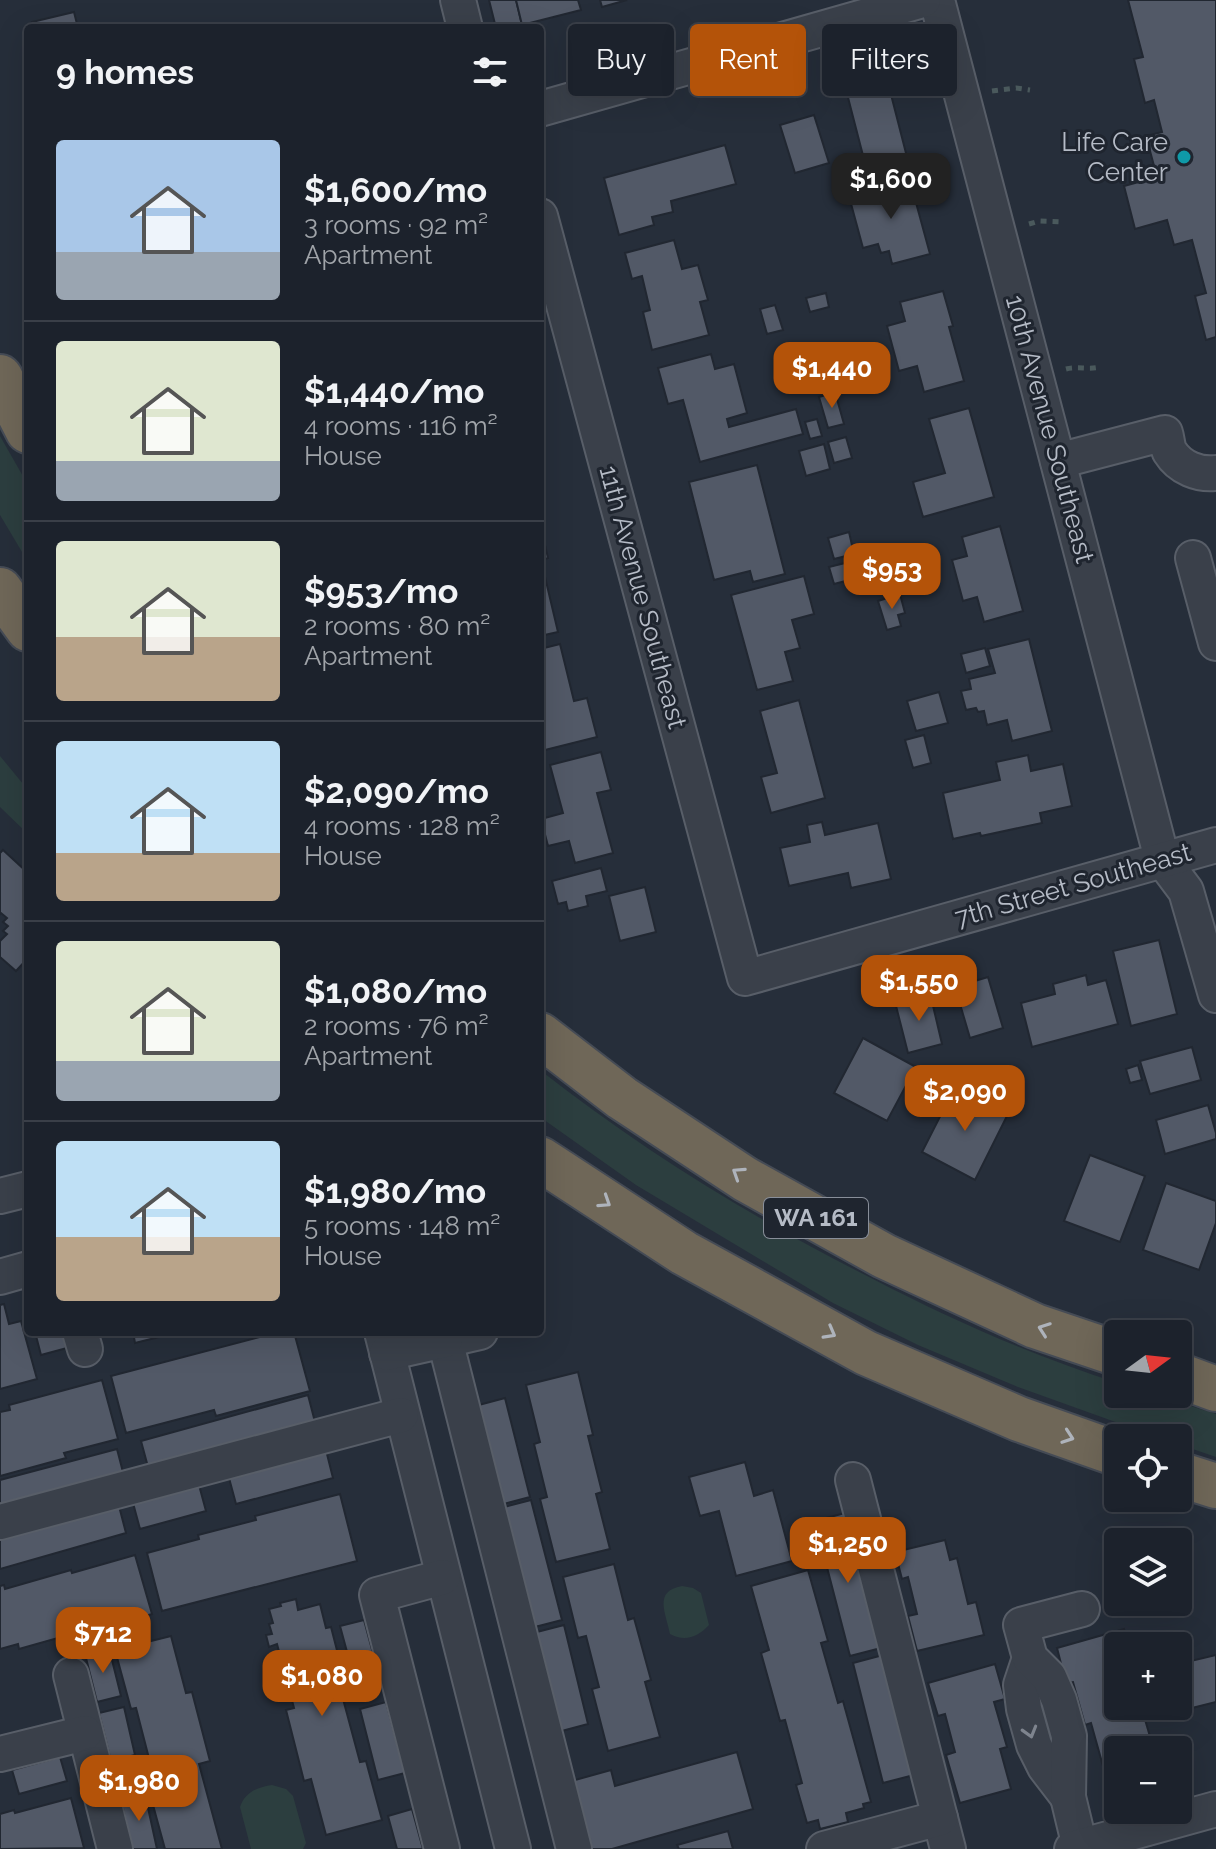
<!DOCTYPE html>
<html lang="en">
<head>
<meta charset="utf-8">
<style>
  :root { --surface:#1c222c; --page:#252a34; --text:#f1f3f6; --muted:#a0a4a9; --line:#3a3f48; --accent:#b45309 }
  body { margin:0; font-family:Raleway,sans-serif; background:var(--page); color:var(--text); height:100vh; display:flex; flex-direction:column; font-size:30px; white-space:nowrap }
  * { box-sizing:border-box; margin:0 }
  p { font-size:26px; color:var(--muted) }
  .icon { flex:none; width:44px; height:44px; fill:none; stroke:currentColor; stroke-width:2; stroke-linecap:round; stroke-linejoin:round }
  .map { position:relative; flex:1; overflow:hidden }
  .side { position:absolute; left:24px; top:24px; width:520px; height:1312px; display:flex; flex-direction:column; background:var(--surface); border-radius:8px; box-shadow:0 8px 32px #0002,0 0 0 2px var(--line) }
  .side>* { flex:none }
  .guide { position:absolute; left:568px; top:24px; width:528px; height:72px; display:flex; gap:16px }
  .needle { width:52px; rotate:75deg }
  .controls { position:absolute; left:1104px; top:1320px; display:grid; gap:16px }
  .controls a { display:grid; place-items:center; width:88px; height:88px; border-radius:8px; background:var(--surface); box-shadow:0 8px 32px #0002,0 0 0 2px var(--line); font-size:40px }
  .price { position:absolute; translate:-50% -68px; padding:0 18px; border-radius:16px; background:var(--accent); color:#fff; font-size:26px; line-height:52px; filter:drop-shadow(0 2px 4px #0008) }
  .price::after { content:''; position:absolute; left:50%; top:48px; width:24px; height:18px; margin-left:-12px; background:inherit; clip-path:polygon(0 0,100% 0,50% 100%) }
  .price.selected { background:#222; color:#fff }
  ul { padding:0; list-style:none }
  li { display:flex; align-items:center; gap:24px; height:200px; padding:0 32px }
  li+li { border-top:2px solid var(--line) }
  li span { display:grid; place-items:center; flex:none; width:224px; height:160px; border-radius:8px; color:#555 }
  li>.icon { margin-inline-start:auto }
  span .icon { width:96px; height:96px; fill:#fffc; stroke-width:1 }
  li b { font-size:34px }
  h2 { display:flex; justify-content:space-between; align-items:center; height:96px; padding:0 32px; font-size:34px }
  .pill { padding:0 28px; border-radius:8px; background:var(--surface); box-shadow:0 8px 32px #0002,0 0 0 2px var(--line); font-size:28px; line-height:72px }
  .pill.selected { background:var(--accent); color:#fff }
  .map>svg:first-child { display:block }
  .green { fill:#2c3e3f }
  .building { fill:#525967; stroke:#212731; stroke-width:2 }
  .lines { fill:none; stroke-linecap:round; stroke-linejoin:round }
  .minor-casing { stroke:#585e68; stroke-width:38 }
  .highway-casing { stroke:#454b55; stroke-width:48 }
  .path { stroke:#4a595c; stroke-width:5; stroke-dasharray:6 6; stroke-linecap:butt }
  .minor { stroke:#3a404a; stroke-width:34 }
  .highway { stroke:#6f6758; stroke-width:44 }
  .oneway { stroke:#aeb3bb }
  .oneway2 { stroke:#7e848e }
  .culture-dot { fill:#0f9aa8; stroke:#1f252f; stroke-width:3 }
  .labels { text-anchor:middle; stroke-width:6; stroke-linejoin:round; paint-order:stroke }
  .shield { fill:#1f252f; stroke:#888e99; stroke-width:2 }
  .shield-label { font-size:24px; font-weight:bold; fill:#b5bbc6 }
  .poi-label { font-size:26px; fill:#b5bbc6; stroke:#1f252f; text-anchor:end }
  .street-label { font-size:26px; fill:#b5bbc6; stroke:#1f252f }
</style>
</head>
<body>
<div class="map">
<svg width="1216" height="1849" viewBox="0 0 1216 1849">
  <rect width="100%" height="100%" fill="#262e3a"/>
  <g class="green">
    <path d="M 0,436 L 28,485 L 28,562 L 0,515 Z"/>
    <path d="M 0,756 L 28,790 L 28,834 L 0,807 Z"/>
    <path d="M 540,1070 C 643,1151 756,1220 873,1279 C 952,1320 1033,1356 1118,1383 L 1118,1394 L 1152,1394 L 1216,1414 L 1216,1457 L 1178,1444 L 1178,1438 L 1160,1438 L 1018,1387 L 918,1345 L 833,1303 L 636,1185 L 540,1117 Z"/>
    <path d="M 682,1586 L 693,1588 L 701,1593 L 709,1625 C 698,1637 685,1642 670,1634 C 666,1613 653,1591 682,1586 Z"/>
    <path d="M 272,1785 L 286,1789 L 293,1796 L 306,1843 L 303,1849 L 251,1849 L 240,1807 C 245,1792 258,1787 272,1785 Z"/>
  </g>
  <g class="building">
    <path d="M 489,0 L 516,0 L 522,25 L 512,28 L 496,28 Z"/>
    <path d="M 516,0 L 578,0 L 581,10 L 522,25 Z"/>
    <path d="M 600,0 L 627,0 L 602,7 Z"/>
    <path d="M 1128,0 L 1216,0 L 1216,337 L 1206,340 L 1195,296 L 1206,293 L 1192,240 L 1174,245 L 1167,220 L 1135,229 L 1124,186 L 1157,177 L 1146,136 L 1162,132 L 1154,100 L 1145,103 L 1134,59 L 1143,57 Z"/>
    <path d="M 74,12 L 78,28 L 33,28 L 32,22 Z"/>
    <path d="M 885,71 L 908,161 L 867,171 L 844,82 Z"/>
    <path d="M 814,115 L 829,163 L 795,173 L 780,125 Z"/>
    <path d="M 725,145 L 736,184 L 671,201 L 673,212 L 652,217 L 654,225 L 619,235 L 604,178 Z"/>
    <path d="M 909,177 L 930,254 L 892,264 L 889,251 L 881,253 L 878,244 L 863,248 L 850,200 L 874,193 L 872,187 Z"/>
    <path d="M 674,240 L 682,269 L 698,265 L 708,300 L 700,302 L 709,335 L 652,350 L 643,312 L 650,310 L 642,276 L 632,279 L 625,253 Z"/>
    <path d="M 943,291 L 953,326 L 949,327 L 964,381 L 924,392 L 917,366 L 899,371 L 887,326 L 905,321 L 900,302 Z"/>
    <path d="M 826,293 L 829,307 L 810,312 L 806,298 Z"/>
    <path d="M 775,305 L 783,330 L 767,334 L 760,309 Z"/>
    <path d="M 711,354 L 715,369 L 734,364 L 747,413 L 727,419 L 729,427 L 796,409 L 803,434 L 700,462 L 683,400 L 668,404 L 658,368 Z"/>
    <path d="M 835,392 L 844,424 L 828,428 L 819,397 Z"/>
    <path d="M 969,408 L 994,497 L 923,517 L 913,482 L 945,473 L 929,419 Z"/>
    <path d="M 817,419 L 822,436 L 810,439 L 805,422 Z"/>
    <path d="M 846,437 L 852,458 L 834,463 L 828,442 Z"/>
    <path d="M 824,444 L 830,469 L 806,476 L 799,451 Z"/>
    <path d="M 757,465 L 785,574 L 753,582 L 750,571 L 714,580 L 689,482 Z"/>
    <path d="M 1000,526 L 1023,611 L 984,622 L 977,597 L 963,601 L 952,560 L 967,556 L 962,537 Z"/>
    <path d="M 541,528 L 548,558 L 541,560 L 558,632 L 540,636 L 540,529 Z"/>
    <path d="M 849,532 L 854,554 L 834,559 L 828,538 Z"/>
    <path d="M 853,561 L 857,578 L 834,584 L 829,567 Z"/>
    <path d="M 804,576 L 814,614 L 792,620 L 800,648 L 785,652 L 793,681 L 757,690 L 731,595 Z"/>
    <path d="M 900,594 L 905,613 L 898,615 L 901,626 L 887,630 L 878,601 Z"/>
    <path d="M 1029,639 L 1052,731 L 1012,741 L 1007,720 L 987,725 L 984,711 L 978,712 L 976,708 L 966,710 L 961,691 L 971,689 L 969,679 L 995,673 L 988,649 Z"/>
    <path d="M 560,644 L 574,701 L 587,698 L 597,737 L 545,750 L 540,730 L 540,649 Z"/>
    <path d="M 985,648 L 990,666 L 966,673 L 961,654 Z"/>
    <path d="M 939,692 L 948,723 L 916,731 L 907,701 Z"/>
    <path d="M 799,700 L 825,798 L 771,813 L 761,777 L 777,773 L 760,711 Z"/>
    <path d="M 924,735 L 931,763 L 913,768 L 905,740 Z"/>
    <path d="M 601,752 L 611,790 L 597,793 L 613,853 L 575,863 L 569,841 L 548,846 L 541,819 L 563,813 L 550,765 Z"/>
    <path d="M 1028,755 L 1031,771 L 1063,764 L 1072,806 L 1040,813 L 1042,823 L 981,836 L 980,833 L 953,839 L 943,793 L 1000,780 L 996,762 Z"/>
    <path d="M 822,822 L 825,835 L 878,823 L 891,879 L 851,888 L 848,873 L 789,886 L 780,848 L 810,842 L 807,825 Z"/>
    <path d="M 3,850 L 28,873 L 28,958 L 16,971 L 0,957 L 0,941 L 7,934 L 3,931 L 8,926 L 3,922 L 7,918 L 1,913 L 0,914 L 0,853 Z"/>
    <path d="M 601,868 L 607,891 L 586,896 L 588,906 L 568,911 L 566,902 L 558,904 L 552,881 Z"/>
    <path d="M 645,887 L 656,932 L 620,941 L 609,896 Z"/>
    <path d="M 1159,940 L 1177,1014 L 1131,1026 L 1113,951 Z"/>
    <path d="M 1086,975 L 1088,985 L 1106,980 L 1118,1024 L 1032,1047 L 1021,1003 L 1055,994 L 1053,984 Z"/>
    <path d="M 988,977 L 1003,1028 L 970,1038 L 955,987 Z"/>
    <path d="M 930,993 L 942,1044 L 908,1053 L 895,1002 Z"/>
    <path d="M 863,1038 L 916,1067 L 887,1121 L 834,1093 Z"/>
    <path d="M 1192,1047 L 1201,1080 L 1150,1094 L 1140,1061 Z"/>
    <path d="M 1138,1065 L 1142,1080 L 1130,1083 L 1126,1069 Z"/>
    <path d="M 955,1087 L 1008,1114 L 975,1180 L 922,1152 Z"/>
    <path d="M 1208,1105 L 1216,1133 L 1216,1139 L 1165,1154 L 1156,1120 Z"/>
    <path d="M 1090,1155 L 1145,1176 L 1120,1242 L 1064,1221 Z"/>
    <path d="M 1166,1183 L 1216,1201 L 1216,1223 L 1199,1270 L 1143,1250 Z"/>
    <path d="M 4,1304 L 9,1324 L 21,1321 L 37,1379 L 0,1389 L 0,1305 Z"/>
    <path d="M 35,1332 L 63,1332 L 67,1348 L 41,1355 Z"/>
    <path d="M 133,1332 L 179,1332 L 135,1343 Z"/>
    <path d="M 279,1332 L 294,1332 L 310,1391 L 216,1416 L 214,1410 L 126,1433 L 111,1376 Z"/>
    <path d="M 578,1372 L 593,1435 L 588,1436 L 602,1492 L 596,1494 L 610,1549 L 556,1562 L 540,1499 L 547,1497 L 534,1444 L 540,1442 L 526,1385 Z"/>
    <path d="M 102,1380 L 118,1439 L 64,1453 L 66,1458 L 0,1476 L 0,1412 L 10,1410 L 9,1405 Z"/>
    <path d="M 308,1395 L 315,1422 L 148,1467 L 141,1441 Z"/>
    <path d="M 505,1398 L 530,1497 L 500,1505 L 475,1406 Z"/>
    <path d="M 117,1449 L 124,1476 L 0,1508 L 0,1480 Z"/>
    <path d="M 326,1450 L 333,1478 L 236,1504 L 229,1478 Z"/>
    <path d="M 745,1462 L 754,1496 L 773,1490 L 792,1561 L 736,1576 L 719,1511 L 700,1516 L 689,1477 Z"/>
    <path d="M 199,1485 L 206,1511 L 140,1529 L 133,1503 Z"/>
    <path d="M 340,1494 L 357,1561 L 162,1611 L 147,1553 L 199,1539 L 198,1535 L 256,1520 L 255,1516 Z"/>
    <path d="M 531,1500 L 562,1620 L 531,1628 L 500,1508 Z"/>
    <path d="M 119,1506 L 126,1533 L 0,1569 L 0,1539 Z"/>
    <path d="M 845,1513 L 881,1648 L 850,1656 L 815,1521 Z"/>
    <path d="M 945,1540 L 950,1560 L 957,1558 L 968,1604 L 976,1602 L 984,1635 L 917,1651 L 908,1616 L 917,1614 L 908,1577 L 902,1579 L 895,1552 Z"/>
    <path d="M 135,1555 L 152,1614 L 86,1633 L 86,1630 L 19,1649 L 18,1644 L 0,1649 L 0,1586 L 4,1585 L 5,1589 L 71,1570 L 72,1573 Z"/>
    <path d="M 614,1564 L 628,1620 L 634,1618 L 651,1680 L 645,1682 L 660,1737 L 608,1751 L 592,1689 L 599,1687 L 586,1636 L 578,1638 L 563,1577 Z"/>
    <path d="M 808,1570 L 828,1641 L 821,1643 L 838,1703 L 843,1701 L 871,1802 L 863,1804 L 864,1808 L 846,1813 L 848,1822 L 820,1829 L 818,1820 L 807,1823 L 796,1785 L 802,1783 L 785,1720 L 780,1721 L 761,1653 L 769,1650 L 751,1586 Z"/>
    <path d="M 296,1599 L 298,1610 L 320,1604 L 326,1628 L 331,1627 L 349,1697 L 343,1699 L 360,1762 L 366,1761 L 382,1820 L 326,1835 L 311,1779 L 304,1781 L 286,1710 L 294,1708 L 277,1644 L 269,1647 L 266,1635 L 272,1634 L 269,1624 L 273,1623 L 269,1609 L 281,1606 L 280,1603 Z"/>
    <path d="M 364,1620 L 377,1668 L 353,1674 L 340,1626 Z"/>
    <path d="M 564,1625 L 588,1724 L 558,1732 L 533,1633 Z"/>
    <path d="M 1124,1629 L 1128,1646 L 1118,1646 L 1118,1706 L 1141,1706 L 1154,1750 L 1118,1750 L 1118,1762 L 1103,1766 L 1091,1723 L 1085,1725 L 1073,1682 L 1066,1683 L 1057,1648 Z"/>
    <path d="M 171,1636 L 186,1693 L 192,1692 L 210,1761 L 199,1764 L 222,1849 L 165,1849 L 144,1772 L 152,1770 L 136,1708 L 131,1709 L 115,1650 Z"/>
    <path d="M 109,1648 L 121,1696 L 97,1702 L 85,1654 Z"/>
    <path d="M 883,1655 L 914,1775 L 883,1783 L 853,1663 Z"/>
    <path d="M 1216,1655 L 1216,1702 L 1188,1709 L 1178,1664 Z"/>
    <path d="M 995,1664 L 1005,1699 L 994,1702 L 1007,1747 L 1000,1749 L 1011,1789 L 960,1803 L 946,1755 L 955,1752 L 945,1714 L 938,1716 L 928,1683 Z"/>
    <path d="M 386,1702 L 405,1773 L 378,1780 L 360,1709 Z"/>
    <path d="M 124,1707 L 135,1755 L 111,1761 L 99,1713 Z"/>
    <path d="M 737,1752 L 753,1809 L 612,1849 L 587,1849 L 568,1782 L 611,1770 L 615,1786 Z"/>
    <path d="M 60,1757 L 67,1781 L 19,1794 L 12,1770 Z"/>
    <path d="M 145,1794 L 157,1849 L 132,1849 L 121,1799 Z"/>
    <path d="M 71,1798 L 84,1848 L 0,1849 L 0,1814 L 14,1810 L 15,1813 Z"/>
    <path d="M 412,1809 L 423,1849 L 397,1849 L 388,1816 Z"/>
    <path d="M 728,1831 L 733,1849 L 679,1849 L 677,1845 Z"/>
  </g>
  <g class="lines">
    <g class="minor-casing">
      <g id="minor">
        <path d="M 458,0 L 465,28"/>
        <path d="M 937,0 L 1162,859 L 1186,891 L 1216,995"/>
        <path d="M 540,109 L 923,0"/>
        <path d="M 540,216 L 745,978 L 1216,845"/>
        <path d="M 1058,461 L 1165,433 C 1167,439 1167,447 1170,452 C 1180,468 1199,475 1216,473"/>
        <path d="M 1193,558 L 1216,643"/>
        <path d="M 0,1196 L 28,1189"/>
        <path d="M 0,1277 L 28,1269"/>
        <path d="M 80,1332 L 85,1349"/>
        <path d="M 382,1332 L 513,1849"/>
        <path d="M 480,1332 L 445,1340 L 574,1849"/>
        <path d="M 387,1353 L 445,1340"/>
        <path d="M 0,1522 L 401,1415"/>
        <path d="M 1030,1658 L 1021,1685 L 1024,1709 L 1034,1745 L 1045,1767 L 1068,1797"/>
        <path d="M 71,1675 L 115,1849"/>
        <path d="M 0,1754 L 85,1733"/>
        <path d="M 940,1818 L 948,1849"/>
        <path d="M 1080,1847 L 1068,1797 L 1069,1736 L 1059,1700 L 1049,1677 L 1030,1658 L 1021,1625 L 1082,1609"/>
        <path d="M 442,1849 L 377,1595 L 443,1577"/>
        <path d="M 824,1849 L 940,1818 L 853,1480"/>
        <path d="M 1072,1849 L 1216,1809"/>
      </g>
    </g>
    <g class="highway-casing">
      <g id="highway">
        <path d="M 0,377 L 28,431"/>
        <path d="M 0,590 L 28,629"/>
        <path d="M 540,1035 L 622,1098 L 745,1179 L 884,1256 L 1035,1326 L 1118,1354"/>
        <path d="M 540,1159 L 684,1253 L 866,1353 L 1019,1419 L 1118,1454"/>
        <path d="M 1178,1375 L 1216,1389"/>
        <path d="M 1178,1474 L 1216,1486"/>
      </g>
    </g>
    <g class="path">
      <path d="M 992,91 L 1016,88 L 1030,90"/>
      <path d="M 1029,224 L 1039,221 L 1064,222"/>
      <path d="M 1066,369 C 1078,366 1088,370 1100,367"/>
    </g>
    <use href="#minor" class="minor"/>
    <use href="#highway" class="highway"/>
  </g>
  <defs><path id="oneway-chevron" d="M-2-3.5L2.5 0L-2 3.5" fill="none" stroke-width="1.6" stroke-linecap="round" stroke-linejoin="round" transform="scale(2)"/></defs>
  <g class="oneway">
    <use href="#oneway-chevron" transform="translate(738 1173) rotate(-147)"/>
    <use href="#oneway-chevron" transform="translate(605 1202) rotate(33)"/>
    <use href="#oneway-chevron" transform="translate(1044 1329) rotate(-160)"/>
    <use href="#oneway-chevron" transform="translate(830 1333) rotate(29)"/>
    <use href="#oneway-chevron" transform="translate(1068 1437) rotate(19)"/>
  </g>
  <use class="oneway2" href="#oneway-chevron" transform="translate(1030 1732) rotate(74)"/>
  <circle class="culture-dot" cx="1184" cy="157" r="8"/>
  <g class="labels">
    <rect class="shield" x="764" y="1198" width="104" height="40" rx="6"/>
    <g class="shield-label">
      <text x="816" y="1226">WA 161</text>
    </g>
    <g class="poi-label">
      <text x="1168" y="151">Life Care<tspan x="1168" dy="30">Center</tspan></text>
    </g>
    <g class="street-label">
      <text transform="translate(1050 429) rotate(75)" y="9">10th Avenue Southeast</text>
      <text transform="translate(643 597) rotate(75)" y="9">11th Avenue Southeast</text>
      <text transform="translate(1073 885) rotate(-16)" y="9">7th Street Southeast</text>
    </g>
  </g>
</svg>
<div class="controls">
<a><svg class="needle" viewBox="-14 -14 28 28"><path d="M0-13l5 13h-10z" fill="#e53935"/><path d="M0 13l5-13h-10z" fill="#a0a4a9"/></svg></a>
<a><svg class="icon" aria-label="locate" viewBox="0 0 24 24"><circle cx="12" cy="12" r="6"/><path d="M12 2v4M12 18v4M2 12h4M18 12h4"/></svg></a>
<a><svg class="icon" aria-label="layers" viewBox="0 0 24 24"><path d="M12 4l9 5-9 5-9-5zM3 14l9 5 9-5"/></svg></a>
<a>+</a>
<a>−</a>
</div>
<b class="price selected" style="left:891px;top:221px">$1,600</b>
<b class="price" style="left:832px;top:410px">$1,440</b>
<b class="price" style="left:892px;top:611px">$953</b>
<b class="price" style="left:919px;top:1023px">$1,550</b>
<b class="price" style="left:965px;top:1133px">$2,090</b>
<b class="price" style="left:848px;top:1585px">$1,250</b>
<b class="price" style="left:103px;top:1675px">$712</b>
<b class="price" style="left:322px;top:1718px">$1,080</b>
<b class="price" style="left:139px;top:1823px">$1,980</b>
<div class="guide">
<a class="pill">Buy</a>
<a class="pill selected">Rent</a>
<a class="pill">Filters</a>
</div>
<section class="side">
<h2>9 homes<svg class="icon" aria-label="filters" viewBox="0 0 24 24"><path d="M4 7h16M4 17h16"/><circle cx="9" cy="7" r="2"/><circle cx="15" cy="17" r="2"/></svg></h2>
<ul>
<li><span style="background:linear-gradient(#a9c7e8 70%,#9aa5b1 0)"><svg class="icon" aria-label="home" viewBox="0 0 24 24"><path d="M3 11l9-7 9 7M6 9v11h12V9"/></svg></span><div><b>$1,600/mo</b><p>3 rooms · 92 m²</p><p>Apartment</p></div></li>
<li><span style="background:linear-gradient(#dfe7d0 75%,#9aa5b1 0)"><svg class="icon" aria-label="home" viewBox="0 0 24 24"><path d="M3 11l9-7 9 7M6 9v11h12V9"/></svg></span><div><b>$1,440/mo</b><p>4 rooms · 116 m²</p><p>House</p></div></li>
<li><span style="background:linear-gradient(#dfe7d0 60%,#b9a48a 0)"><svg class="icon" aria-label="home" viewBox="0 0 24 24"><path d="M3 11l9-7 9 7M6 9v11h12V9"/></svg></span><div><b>$953/mo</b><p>2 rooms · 80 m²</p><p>Apartment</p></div></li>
<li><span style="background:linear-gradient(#bfe0f5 70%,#b9a48a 0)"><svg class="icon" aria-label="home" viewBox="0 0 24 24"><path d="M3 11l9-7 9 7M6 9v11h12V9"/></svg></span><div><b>$2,090/mo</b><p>4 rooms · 128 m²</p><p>House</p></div></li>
<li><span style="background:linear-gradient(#dfe7d0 75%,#9aa5b1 0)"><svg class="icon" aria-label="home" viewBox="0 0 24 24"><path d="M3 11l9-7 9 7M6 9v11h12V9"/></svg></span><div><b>$1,080/mo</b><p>2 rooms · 76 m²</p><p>Apartment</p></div></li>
<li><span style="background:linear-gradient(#bfe0f5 60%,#b9a48a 0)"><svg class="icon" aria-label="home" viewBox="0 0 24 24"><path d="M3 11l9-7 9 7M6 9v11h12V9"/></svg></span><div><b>$1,980/mo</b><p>5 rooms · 148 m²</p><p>House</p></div></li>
</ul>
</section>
</div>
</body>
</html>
